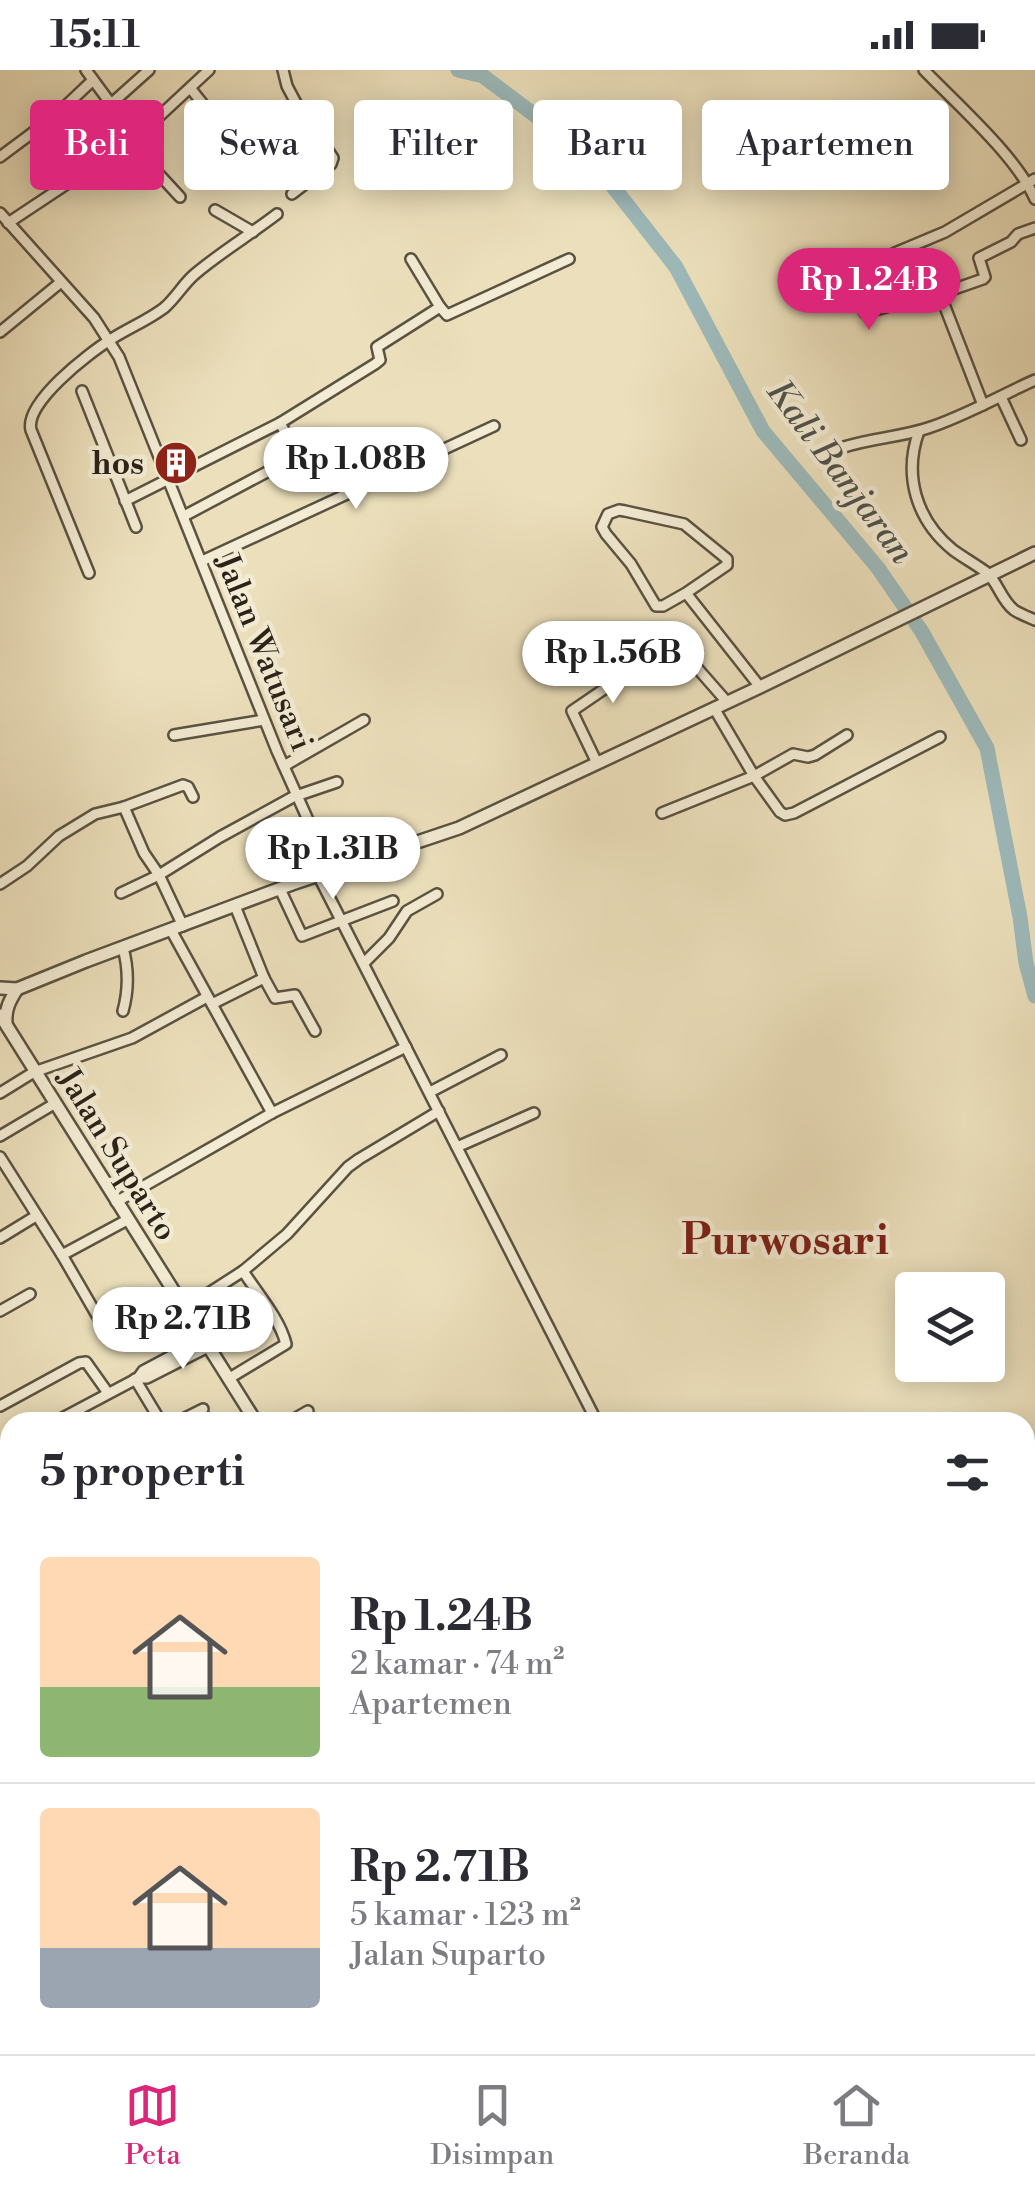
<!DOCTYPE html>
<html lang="id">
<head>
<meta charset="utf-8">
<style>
  :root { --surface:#fff; --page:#f7f7f7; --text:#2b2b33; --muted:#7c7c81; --line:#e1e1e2; --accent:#db2777 }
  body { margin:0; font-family:"Libre Bodoni",serif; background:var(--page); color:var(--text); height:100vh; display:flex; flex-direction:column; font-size:38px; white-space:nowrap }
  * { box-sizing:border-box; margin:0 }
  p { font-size:32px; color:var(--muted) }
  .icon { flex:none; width:55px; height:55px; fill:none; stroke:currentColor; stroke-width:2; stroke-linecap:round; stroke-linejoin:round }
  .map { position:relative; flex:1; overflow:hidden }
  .sheet { position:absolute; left:0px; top:1342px; width:1035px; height:642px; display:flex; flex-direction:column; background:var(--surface); border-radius:30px 30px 0 0; box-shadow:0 5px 25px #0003 }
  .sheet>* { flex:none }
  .guide { position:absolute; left:30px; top:30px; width:975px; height:90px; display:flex; gap:20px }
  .fabs { position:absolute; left:895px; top:1202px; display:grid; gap:20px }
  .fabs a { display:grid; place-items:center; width:110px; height:110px; border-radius:10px; background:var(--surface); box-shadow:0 5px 25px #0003; font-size:50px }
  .price { position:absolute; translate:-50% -85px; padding:0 22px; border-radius:35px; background:#fff; color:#222; font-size:32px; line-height:65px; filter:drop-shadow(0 2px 5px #0008) }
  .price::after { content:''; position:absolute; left:50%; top:60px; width:30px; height:22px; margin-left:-15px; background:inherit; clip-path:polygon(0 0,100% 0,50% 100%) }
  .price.on { background:var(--accent); color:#fff }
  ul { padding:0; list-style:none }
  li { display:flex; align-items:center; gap:30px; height:250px; padding:0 40px }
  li+li { border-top:2px solid var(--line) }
  li span { display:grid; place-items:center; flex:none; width:280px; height:200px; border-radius:10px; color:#555 }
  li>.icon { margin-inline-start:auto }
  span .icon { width:120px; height:120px; fill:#fffc; stroke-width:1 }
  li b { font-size:42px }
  h2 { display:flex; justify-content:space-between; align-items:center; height:120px; padding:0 40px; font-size:42px }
  .chip { padding:0 35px; border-radius:10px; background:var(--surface); box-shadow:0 5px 25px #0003; font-size:35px; line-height:90px }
  .chip.on { background:var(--accent); color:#fff }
  .status { display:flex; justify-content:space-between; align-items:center; height:70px; padding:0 50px; background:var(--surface); direction:ltr }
  .status svg { height:28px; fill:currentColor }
  .tab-bar { display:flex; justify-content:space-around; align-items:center; height:140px; border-top:2px solid var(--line); background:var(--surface); font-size:28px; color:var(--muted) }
  .tab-bar a { display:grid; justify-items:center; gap:5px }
  .tab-bar .on { color:var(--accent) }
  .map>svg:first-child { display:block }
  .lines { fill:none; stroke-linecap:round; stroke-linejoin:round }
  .river { stroke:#9dbabb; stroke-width:15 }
  .minor-casing { stroke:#5b5242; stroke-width:14 }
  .tertiary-casing { stroke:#5b5242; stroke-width:16 }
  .minor { stroke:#f3ebd3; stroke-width:9 }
  .tertiary { stroke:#f3ebd3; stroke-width:11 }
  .labels { text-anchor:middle; stroke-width:9; stroke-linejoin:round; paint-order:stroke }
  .poi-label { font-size:32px; font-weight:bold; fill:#2b2219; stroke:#f3ebd3; text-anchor:end }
  .street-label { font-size:32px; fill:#2b2219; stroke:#f3ebd3 }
  .water-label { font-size:35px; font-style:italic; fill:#4d504a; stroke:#f3ebd3 }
  .district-label { font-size:42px; font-weight:bold; fill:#7a1f14; stroke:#f3ebd3 }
</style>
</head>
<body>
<div class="status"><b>15:11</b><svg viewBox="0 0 49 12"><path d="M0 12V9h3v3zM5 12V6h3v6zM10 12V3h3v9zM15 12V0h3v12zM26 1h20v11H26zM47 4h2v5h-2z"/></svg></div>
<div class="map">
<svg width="1035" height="1984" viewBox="0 0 1035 1984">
  <rect width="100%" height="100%" fill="#ece0bc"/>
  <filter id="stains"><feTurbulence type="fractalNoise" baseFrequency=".002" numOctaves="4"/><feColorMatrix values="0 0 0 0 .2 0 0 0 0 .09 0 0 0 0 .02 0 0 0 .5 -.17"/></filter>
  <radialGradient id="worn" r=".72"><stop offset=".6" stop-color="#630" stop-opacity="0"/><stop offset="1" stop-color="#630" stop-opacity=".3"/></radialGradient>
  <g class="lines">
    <path class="river" d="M 458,0 L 483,6 L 589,86 L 676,197 L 763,361 L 878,498 L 922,562 L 987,678 L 1020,847 L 1026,893 L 1035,926"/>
    <g class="minor-casing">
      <g id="minor">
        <path d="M 86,0 L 136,68"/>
        <path d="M 283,0 L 287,16 L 296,33 L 333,88 L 331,94 L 292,124"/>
        <path d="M 924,0 C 957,34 1017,87 1035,129"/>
        <path d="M 191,19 L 231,69 L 296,33"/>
        <path d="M 111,34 L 149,0"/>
        <path d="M 115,82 L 135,108 L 140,109 L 156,101 L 180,127"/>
        <path d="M 0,87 L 55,46 L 93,10"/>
        <path d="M 271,98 L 318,65"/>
        <path d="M 215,140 L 253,162"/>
        <path d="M 0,143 L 94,248 L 119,287 L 277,681 L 331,801"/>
        <path d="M 8,153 L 136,68 L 209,0"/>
        <path d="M 411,189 L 440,237 L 447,245 L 569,189"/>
        <path d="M 846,208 L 865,243 L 911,230 L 940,224 L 983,335"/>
        <path d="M 828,217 L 895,183 L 945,162 L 1035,109"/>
        <path d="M 940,224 L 983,209 L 985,207 L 979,188 L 1011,172 L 1018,164 L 1035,158"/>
        <path d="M 0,262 L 61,212"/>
        <path d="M 82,321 L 136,457"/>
        <path d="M 1001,327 L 1021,370"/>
        <path d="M 280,353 L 306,400"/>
        <path d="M 919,361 C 903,405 916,450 953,480 C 964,488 975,494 986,502 C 998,512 1001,530 1014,540 C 1020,544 1028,547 1035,550"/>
        <path d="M 844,377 C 872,368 901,367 928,358 C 965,346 999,326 1035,310"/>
        <path d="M 125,431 L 280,353 L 375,294 L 380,290 L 377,277 L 440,237"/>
        <path d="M 184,446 L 297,386"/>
        <path d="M 202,491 L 494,356"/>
        <path d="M 89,503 L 31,360 C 24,333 89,283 110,270 C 128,258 147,251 164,238 C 176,228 183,214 195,204 C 221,182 251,164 277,144"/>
        <path d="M 686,523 L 663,536 L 656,536 L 631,494 L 606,464 L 602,457 L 608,444 L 619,440 L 625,441 L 684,454 L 727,489 L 727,495 L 686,523 L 760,617"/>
        <path d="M 691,591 L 727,632"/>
        <path d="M 714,638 L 754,706 L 780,742 L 785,745 L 794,743 L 940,667"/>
        <path d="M 174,665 L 264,650"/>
        <path d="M 597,693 L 572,641 L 654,585"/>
        <path d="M 284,696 L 364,650"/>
        <path d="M 662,743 L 754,706 L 793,684 L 808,687 L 815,685 L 847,665"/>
        <path d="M 318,805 L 597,1352"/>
        <path d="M 0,814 L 27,796 L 59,766 L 95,744 L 124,737 L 183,715 L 188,717 L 193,727"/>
        <path d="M 280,819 L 302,866 L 393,831"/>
        <path d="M 121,823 L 159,805 L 144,783 L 124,737"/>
        <path d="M 235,836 L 264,908 L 275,928 L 295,925 L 315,961"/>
        <path d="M 183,856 L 159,805 L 220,767 L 293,727 L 337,712"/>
        <path d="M 171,860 L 272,1043"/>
        <path d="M 364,893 L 389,868 L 407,841 L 437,824"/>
        <path d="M 212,934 L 264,908"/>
        <path d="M 123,941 C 129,919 129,900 123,878"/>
        <path d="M 430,1022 L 501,985"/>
        <path d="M 0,1023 L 34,1002 L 132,968 L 207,927"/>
        <path d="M 0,1066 L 54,1034"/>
        <path d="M 457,1077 L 534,1043"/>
        <path d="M 0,1087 L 62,1185 L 127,1150"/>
        <path d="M 116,1132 L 272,1043 L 406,977"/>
        <path d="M 0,1168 L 36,1146"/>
        <path d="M 62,1185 L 102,1254"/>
        <path d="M 184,1239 L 243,1201 L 287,1164 L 348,1097 L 359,1089 L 439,1041"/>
        <path d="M 0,1241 L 30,1224"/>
        <path d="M 138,1308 L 143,1301 L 203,1269"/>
        <path d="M 135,1309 L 161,1352"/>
        <path d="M 228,1309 L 286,1274 C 280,1249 257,1223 243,1201"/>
        <path d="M 0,1336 L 79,1293 L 86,1292 L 108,1323"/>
        <path d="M 55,1352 L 138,1308 L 147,1308 L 208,1277"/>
        <path d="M 177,1352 L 203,1339"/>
        <path d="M 289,1352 L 308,1341"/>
        <path d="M 0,1382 L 10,1377"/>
        <path d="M 0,1436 L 10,1430"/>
        <path d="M 0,1480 L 10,1474"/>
        <path d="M 0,1484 L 10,1499"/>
        <path d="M 0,1540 L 10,1556"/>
        <path d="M 0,1591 L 10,1583"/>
        <path d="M 0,1640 L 10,1632"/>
        <path d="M 0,1646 L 10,1659"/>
        <path d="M 0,1690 L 10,1682"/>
        <path d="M 0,1811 L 10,1820"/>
        <path d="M 0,1842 L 10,1834"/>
        <path d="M 180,1975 L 190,1984"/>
        <path d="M 388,1975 L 393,1984"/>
        <path d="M 924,1975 L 928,1984"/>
        <path d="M 200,1984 L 212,1975"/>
      </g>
    </g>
    <g class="tertiary-casing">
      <g id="tertiary">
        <path d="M 0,918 L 17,919 L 86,891 L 292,814 L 459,758 L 760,617 L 1035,483"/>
        <path d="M 0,945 L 256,1352"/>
        <path d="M 6,952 C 5,939 10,930 17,919"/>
        <path d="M 578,1975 L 581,1984"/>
        <path d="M 532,1984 L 542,1975"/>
      </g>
    </g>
    <use href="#minor" class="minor"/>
    <use href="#tertiary" class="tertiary"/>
  </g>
  <defs>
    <g id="building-disc" transform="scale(2.25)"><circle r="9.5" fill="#8f2418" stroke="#f3ebd3"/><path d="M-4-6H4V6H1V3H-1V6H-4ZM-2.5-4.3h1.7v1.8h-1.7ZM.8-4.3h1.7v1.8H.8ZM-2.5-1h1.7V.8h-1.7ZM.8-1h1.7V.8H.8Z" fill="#fff"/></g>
  </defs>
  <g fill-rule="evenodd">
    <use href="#building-disc" x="176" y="393"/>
  </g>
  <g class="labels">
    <g class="poi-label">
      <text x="144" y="404">hos</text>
    </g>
    <g class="street-label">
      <text transform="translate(265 582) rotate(68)" y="11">Jalan Watusari</text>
      <text transform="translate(118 1084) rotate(58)" y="11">Jalan Suparto</text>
    </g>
    <g class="water-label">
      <text transform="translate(841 401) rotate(53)" y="12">Kali Banjaran</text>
    </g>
    <g class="district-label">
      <text x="785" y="1184">Purwosari</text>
    </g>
  </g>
  <rect width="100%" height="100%" filter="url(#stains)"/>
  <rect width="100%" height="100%" fill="url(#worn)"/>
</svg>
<div class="fabs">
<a><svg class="icon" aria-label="layers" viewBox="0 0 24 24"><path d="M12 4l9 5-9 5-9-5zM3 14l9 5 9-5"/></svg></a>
</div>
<b class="price on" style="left:869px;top:263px">Rp 1.24B</b>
<b class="price" style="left:356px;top:442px">Rp 1.08B</b>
<b class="price" style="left:613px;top:636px">Rp 1.56B</b>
<b class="price" style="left:333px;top:832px">Rp 1.31B</b>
<b class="price" style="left:183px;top:1302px">Rp 2.71B</b>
<div class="guide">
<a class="chip on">Beli</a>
<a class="chip">Sewa</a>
<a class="chip">Filter</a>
<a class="chip">Baru</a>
<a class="chip">Apartemen</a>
</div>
<section class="sheet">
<h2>5 properti<svg class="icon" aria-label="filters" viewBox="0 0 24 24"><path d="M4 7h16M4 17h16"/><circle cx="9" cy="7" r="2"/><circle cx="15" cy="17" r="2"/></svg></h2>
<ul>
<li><span style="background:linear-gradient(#ffd9b3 65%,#8fb573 0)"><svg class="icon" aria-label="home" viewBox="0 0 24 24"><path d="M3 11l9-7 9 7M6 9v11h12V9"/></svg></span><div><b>Rp 1.24B</b><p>2 kamar · 74 m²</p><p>Apartemen</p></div></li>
<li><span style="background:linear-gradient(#ffd9b3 70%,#9aa5b1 0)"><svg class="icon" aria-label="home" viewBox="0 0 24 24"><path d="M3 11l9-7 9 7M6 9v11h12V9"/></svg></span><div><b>Rp 2.71B</b><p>5 kamar · 123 m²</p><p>Jalan Suparto</p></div></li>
</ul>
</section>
</div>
<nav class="tab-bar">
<a class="on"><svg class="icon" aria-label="map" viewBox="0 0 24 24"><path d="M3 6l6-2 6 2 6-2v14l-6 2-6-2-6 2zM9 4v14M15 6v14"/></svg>Peta</a>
<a><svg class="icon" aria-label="saved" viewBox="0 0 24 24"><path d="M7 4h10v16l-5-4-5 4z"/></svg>Disimpan</a>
<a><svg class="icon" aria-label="home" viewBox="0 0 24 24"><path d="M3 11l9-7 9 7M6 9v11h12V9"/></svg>Beranda</a>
</nav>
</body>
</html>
